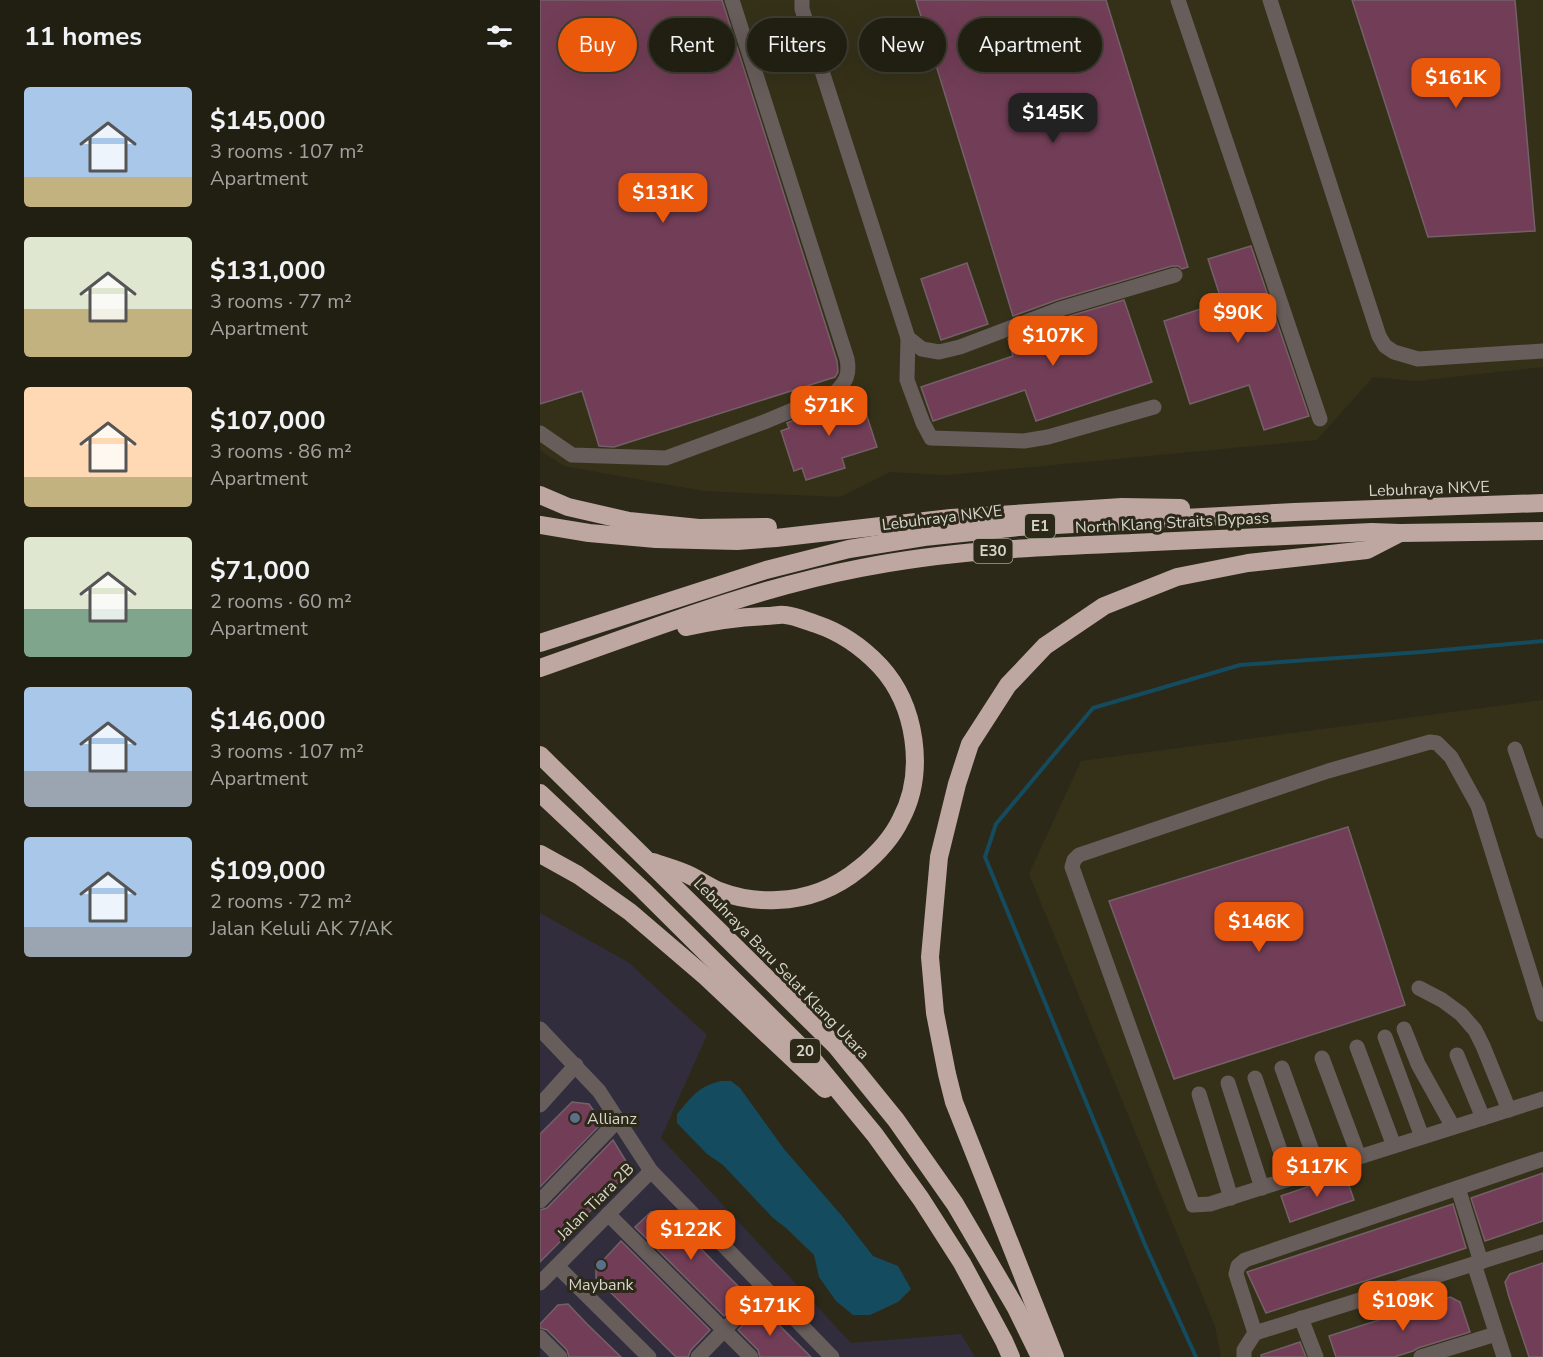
<!DOCTYPE html>
<html lang="en">
<head>
<meta charset="utf-8">
<style>
  :root { --surface:#211f12; --page:#2d2c20; --text:#f1f3f6; --muted:#a2a29f; --line:#3e3d32; --accent:#ea580c }
  body { margin:0; font-family:"Nunito Sans",sans-serif; background:var(--page); color:var(--text); height:100vh; display:flex; flex-direction:column; font-size:22px; white-space:nowrap }
  * { box-sizing:border-box; margin:0 }
  p { font-size:20px; color:var(--muted) }
  .icon { flex:none; width:33px; height:33px; fill:none; stroke:currentColor; stroke-width:2; stroke-linecap:round; stroke-linejoin:round }
  .map { position:relative; flex:1; overflow:hidden }
  .side { display:flex; flex-direction:column; background:var(--surface); width:540px }
  .side>* { flex:none }
  .banner { position:absolute; left:18px; top:18px; width:570px; height:54px; display:flex; gap:12px }
  .price { position:absolute; translate:-50% -51px; padding:0 14px; border-radius:12px; background:var(--accent); color:#fff; font-size:20px; line-height:39px; filter:drop-shadow(0 2px 3px #0008) }
  .price::after { content:''; position:absolute; left:50%; top:36px; width:18px; height:14px; margin-left:-9px; background:inherit; clip-path:polygon(0 0,100% 0,50% 100%) }
  .price.current { background:#222; color:#fff }
  ul { padding:0; list-style:none }
  li { display:flex; align-items:center; gap:18px; height:150px; padding:0 24px }
  li span { display:grid; place-items:center; flex:none; width:168px; height:120px; border-radius:6px; color:#555 }
  li>.icon { margin-inline-start:auto }
  span .icon { width:72px; height:72px; fill:#fffc; stroke-width:1 }
  li b { font-size:26px }
  h2 { display:flex; justify-content:space-between; align-items:center; height:72px; padding:0 24px; font-size:26px }
  .pill { padding:0 21px; border-radius:27px; background:var(--surface); box-shadow:0 6px 24px #0002,0 0 0 2px var(--line); font-size:21px; line-height:54px }
  .pill.current { background:var(--accent); color:#fff }
  main { display:flex; flex:1; min-height:0 }
  .map>svg:first-child { display:block }
  .commercial { fill:#312d3d }
  .built { fill:#353119 }
  .water { fill:#154b5e }
  .lines { fill:none; stroke-linecap:round; stroke-linejoin:round }
  .stream { stroke:#154b5e; stroke-width:4 }
  .building { fill:#723e57; stroke:#746068; stroke-width:1.5 }
  .minor { stroke:#675d5b; stroke-width:15 }
  .highway { stroke:#bea6a1; stroke-width:18 }
  .service-dot { fill:#5c6f8a; stroke:#2c2918; stroke-width:2 }
  .labels { text-anchor:middle; stroke-width:6; stroke-linejoin:round; paint-order:stroke }
  .shield { fill:#2c2918; stroke:#a4a195; stroke-width:1.5 }
  .shield-label { font-size:15px; font-weight:bold; fill:#d7d5cb }
  .street-label { font-size:16px; fill:#d7d5cb; stroke:#2c2918 }
  .poi-label { font-size:16px; fill:#d7d5cb; stroke:#2c2918; text-anchor:start }
</style>
</head>
<body>
<main>
<section class="side">
<h2>11 homes<svg class="icon" aria-label="filters" viewBox="0 0 24 24"><path d="M4 7h16M4 17h16"/><circle cx="9" cy="7" r="2"/><circle cx="15" cy="17" r="2"/></svg></h2>
<ul>
<li><span style="background:linear-gradient(#a9c7e8 75%,#c2b280 0)"><svg class="icon" aria-label="home" viewBox="0 0 24 24"><path d="M3 11l9-7 9 7M6 9v11h12V9"/></svg></span><div><b>$145,000</b><p>3 rooms · 107 m²</p><p>Apartment</p></div></li>
<li><span style="background:linear-gradient(#dfe7d0 60%,#c2b280 0)"><svg class="icon" aria-label="home" viewBox="0 0 24 24"><path d="M3 11l9-7 9 7M6 9v11h12V9"/></svg></span><div><b>$131,000</b><p>3 rooms · 77 m²</p><p>Apartment</p></div></li>
<li><span style="background:linear-gradient(#ffd9b3 75%,#c2b280 0)"><svg class="icon" aria-label="home" viewBox="0 0 24 24"><path d="M3 11l9-7 9 7M6 9v11h12V9"/></svg></span><div><b>$107,000</b><p>3 rooms · 86 m²</p><p>Apartment</p></div></li>
<li><span style="background:linear-gradient(#dfe7d0 60%,#7fa58c 0)"><svg class="icon" aria-label="home" viewBox="0 0 24 24"><path d="M3 11l9-7 9 7M6 9v11h12V9"/></svg></span><div><b>$71,000</b><p>2 rooms · 60 m²</p><p>Apartment</p></div></li>
<li><span style="background:linear-gradient(#a9c7e8 70%,#9aa5b1 0)"><svg class="icon" aria-label="home" viewBox="0 0 24 24"><path d="M3 11l9-7 9 7M6 9v11h12V9"/></svg></span><div><b>$146,000</b><p>3 rooms · 107 m²</p><p>Apartment</p></div></li>
<li><span style="background:linear-gradient(#a9c7e8 75%,#9aa5b1 0)"><svg class="icon" aria-label="home" viewBox="0 0 24 24"><path d="M3 11l9-7 9 7M6 9v11h12V9"/></svg></span><div><b>$109,000</b><p>2 rooms · 72 m²</p><p>Jalan Keluli AK 7/AK</p></div></li>
</ul>
</section>
<div class="map">
<svg width="1003" height="1357" viewBox="0 0 1003 1357">
  <rect width="100%" height="100%" fill="#2c2918"/>
  <path class="commercial" d="M 0,913 L 88,962 L 167,1035 L 121,1138 L 311,1343 L 421,1334 L 435,1357 L 0,1357 Z"/>
  <g class="built">
    <path d="M 0,0 L 1003,0 L 1003,367 L 876,381 L 833,377 L 777,440 L 408,475 L 350,472 L 300,497 L 164,491 L 24,466 L 0,450 Z"/>
    <path d="M 1003,700 L 1003,1357 L 681,1357 L 675,1326 L 489,874 L 541,761 Z"/>
  </g>
  <path class="water" d="M 181,1081 L 191,1081 L 200,1088 L 244,1149 L 302,1216 L 333,1256 L 358,1266 L 371,1289 L 358,1302 L 330,1315 L 313,1315 L 296,1301 L 279,1277 L 274,1255 L 246,1228 L 233,1218 L 183,1165 L 167,1154 L 137,1123 L 137,1114 C 152,1097 158,1086 181,1081 Z"/>
  <g class="lines">
    <path class="stream" d="M 656,1357 L 606,1247 L 445,857 L 456,824 L 553,708 L 700,665 L 881,652 L 1003,641"/>
  </g>
  <g class="building">
    <path d="M 0,0 L 182,0 L 297,361 L 298,372 L 295,377 L 74,447 L 59,446 L 42,391 L 0,404 Z"/>
    <path d="M 376,0 L 566,0 L 648,267 L 642,269 L 638,266 L 632,266 L 517,300 L 473,316 Z"/>
    <path d="M 812,0 L 975,0 L 995,231 L 888,237 Z"/>
    <path d="M 711,246 L 769,416 L 724,430 L 709,385 L 650,404 L 624,321 L 682,302 L 668,259 Z"/>
    <path d="M 427,263 L 448,324 L 401,340 L 381,279 Z"/>
    <path d="M 584,300 L 612,382 L 496,421 L 485,390 L 393,421 L 381,387 L 473,356 L 468,339 L 523,318 Z"/>
    <path d="M 319,392 L 337,447 L 302,458 L 305,468 L 266,480 L 262,468 L 254,471 L 241,431 L 249,428 L 247,423 L 300,401 L 305,397 Z"/>
    <path d="M 808,827 L 865,1005 L 634,1079 L 569,901 Z"/>
    <path d="M 32,1102 L 49,1104 L 62,1123 L 0,1187 L 0,1134 Z"/>
    <path d="M 73,1140 L 87,1163 L 86,1175 L 0,1262 L 0,1210 L 7,1208 Z"/>
    <path d="M 1003,1173 L 1003,1221 L 945,1241 L 931,1198 Z"/>
    <path d="M 805,1174 L 814,1200 L 750,1222 L 741,1196 Z"/>
    <path d="M 913,1204 L 926,1248 L 911,1253 L 726,1313 L 707,1272 Z"/>
    <path d="M 123,1211 L 206,1294 L 184,1316 L 95,1227 L 111,1212 Z"/>
    <path d="M 81,1241 L 170,1330 L 151,1350 L 148,1357 L 136,1357 L 56,1278 L 56,1268 Z"/>
    <path d="M 1003,1263 L 1003,1357 L 989,1357 L 969,1297 L 965,1282 L 970,1274 Z"/>
    <path d="M 910,1297 L 920,1302 L 930,1332 L 878,1348 L 873,1351 L 854,1357 L 796,1357 L 789,1336 Z"/>
    <path d="M 28,1304 L 47,1324 L 81,1357 L 29,1357 L 27,1350 L 7,1330 L 0,1328 L 0,1324 L 18,1305 Z"/>
    <path d="M 220,1307 L 221,1307 L 271,1357 L 220,1357 L 218,1350 L 198,1330 Z"/>
    <path d="M 760,1342 L 766,1357 L 721,1357 L 721,1355 Z"/>
  </g>
  <g class="lines">
    <g class="minor">
      <path d="M 262,0 L 262,9 L 368,338 L 367,380 L 383,423 L 391,438 L 484,441 L 508,437 L 614,407"/>
      <path d="M 638,0 L 780,419"/>
      <path d="M 730,0 L 839,336 L 845,346 L 854,352 L 878,359 L 1003,351"/>
      <path d="M 368,338 L 382,349 L 399,352 L 420,347 L 520,309 L 635,275"/>
      <path d="M 0,433 L 32,455 L 126,458 L 224,422 L 296,392 C 306,381 310,375 307,359 L 192,0"/>
      <path d="M 975,749 L 1003,831"/>
      <path d="M 879,988 L 902,1000 L 921,1014 L 935,1030 L 943,1046 L 969,1110"/>
      <path d="M 1003,1014 L 938,806 L 911,757 L 897,743 L 890,742 L 788,771 L 539,855 L 534,860 L 532,867 L 653,1205 L 670,1204 L 1003,1099"/>
      <path d="M 0,1029 L 59,1091 L 111,1171 L 292,1357"/>
      <path d="M 864,1029 L 878,1064 L 913,1127"/>
      <path d="M 845,1037 L 882,1137"/>
      <path d="M 817,1047 L 854,1146"/>
      <path d="M 917,1055 L 943,1118"/>
      <path d="M 782,1058 L 819,1157"/>
      <path d="M 742,1068 L 779,1170"/>
      <path d="M 715,1078 L 750,1179"/>
      <path d="M 688,1083 L 722,1188"/>
      <path d="M 659,1094 L 691,1198"/>
      <path d="M 0,1105 L 36,1065"/>
      <path d="M 918,1188 L 941,1262"/>
      <path d="M 0,1201 L 78,1120"/>
      <path d="M 68,1214 L 211,1357"/>
      <path d="M 934,1264 L 964,1357"/>
      <path d="M 17,1266 L 109,1357"/>
      <path d="M 0,1283 L 111,1171"/>
      <path d="M 761,1318 L 776,1357"/>
      <path d="M 715,1333 L 696,1274 L 698,1266 L 705,1260 L 1003,1159"/>
      <path d="M 715,1333 L 1003,1242"/>
      <path d="M 0,1337 L 20,1357"/>
      <path d="M 158,1357 L 225,1288"/>
      <path d="M 704,1357 L 704,1350 L 715,1333"/>
      <path d="M 881,1357 L 956,1334"/>
    </g>
    <g class="highway">
      <path d="M 0,495 L 28,507 L 89,521 L 159,528 L 228,527"/>
      <path d="M 0,525 L 49,533 L 116,539 L 197,541 L 236,538 L 411,518 L 582,507 L 641,508"/>
      <path d="M 0,643 L 226,570 L 309,549 L 384,537 L 479,527 L 754,512 L 1003,503"/>
      <path d="M 0,668 C 106,631 211,589 321,568 C 410,550 501,547 592,543 C 672,540 752,536 832,532 L 860,533 L 1003,531"/>
      <path d="M 0,755 L 296,1046 L 356,1120 L 415,1204 L 476,1308 L 500,1357"/>
      <path d="M 0,793 L 103,890 L 270,1056 L 335,1135 L 381,1199 L 422,1263 L 464,1341 L 471,1357"/>
      <path d="M 0,854 L 38,875 L 90,912 L 166,977 L 285,1089"/>
      <path d="M 113,862 C 124,866 136,869 147,874 C 158,879 168,886 179,891 C 197,898 219,901 237,900 C 268,899 297,887 320,868 C 336,855 352,838 361,819 C 386,772 376,705 340,666 C 322,647 300,632 276,624 C 266,621 256,616 245,615 C 240,614 233,616 227,616 C 201,617 172,621 146,627"/>
      <path d="M 515,1357 L 414,1102 L 407,1074 L 395,1013 L 390,957 L 399,857 L 417,784 L 430,744 L 468,685 L 505,646 L 564,606 L 637,577 L 708,563 L 827,550 L 860,533"/>
    </g>
  </g>
  <g class="service-dot">
    <circle cx="35" cy="1118" r="6"/>
    <circle cx="61" cy="1265" r="6"/>
  </g>
  <g class="labels">
    <g class="shield">
      <rect x="485" y="514" width="30" height="24" rx="4.5"/>
      <rect x="433.5" y="539" width="39" height="24" rx="4.5"/>
      <rect x="250" y="1039" width="30" height="24" rx="4.5"/>
    </g>
    <g class="shield-label">
      <text x="500" y="531">E1</text>
      <text x="453" y="556">E30</text>
      <text x="265" y="1056">20</text>
    </g>
    <g class="street-label">
      <text transform="translate(889 488) rotate(-2)" y="6">Lebuhraya NKVE</text>
      <text transform="translate(402 517) rotate(-7)" y="6">Lebuhraya NKVE</text>
      <text transform="translate(632 522) rotate(-3)" y="6">North Klang Straits Bypass</text>
      <text transform="translate(242 968) rotate(46)" y="6">Lebuhraya Baru Selat Klang Utara</text>
      <text transform="translate(55 1201) rotate(-45)" y="6">Jalan Tiara 2B</text>
    </g>
    <g class="poi-label">
      <text x="47" y="1124">Allianz</text>
      <text x="61" y="1290" text-anchor="middle">Maybank</text>
    </g>
  </g>
</svg>
<b class="price" style="left:916px;top:109px">$161K</b>
<b class="price current" style="left:513px;top:144px">$145K</b>
<b class="price" style="left:123px;top:224px">$131K</b>
<b class="price" style="left:698px;top:344px">$90K</b>
<b class="price" style="left:513px;top:367px">$107K</b>
<b class="price" style="left:289px;top:437px">$71K</b>
<b class="price" style="left:719px;top:953px">$146K</b>
<b class="price" style="left:777px;top:1198px">$117K</b>
<b class="price" style="left:151px;top:1261px">$122K</b>
<b class="price" style="left:863px;top:1332px">$109K</b>
<b class="price" style="left:230px;top:1337px">$171K</b>
<div class="banner">
<a class="pill current">Buy</a>
<a class="pill">Rent</a>
<a class="pill">Filters</a>
<a class="pill">New</a>
<a class="pill">Apartment</a>
</div>
</div>
</main>
</body>
</html>
